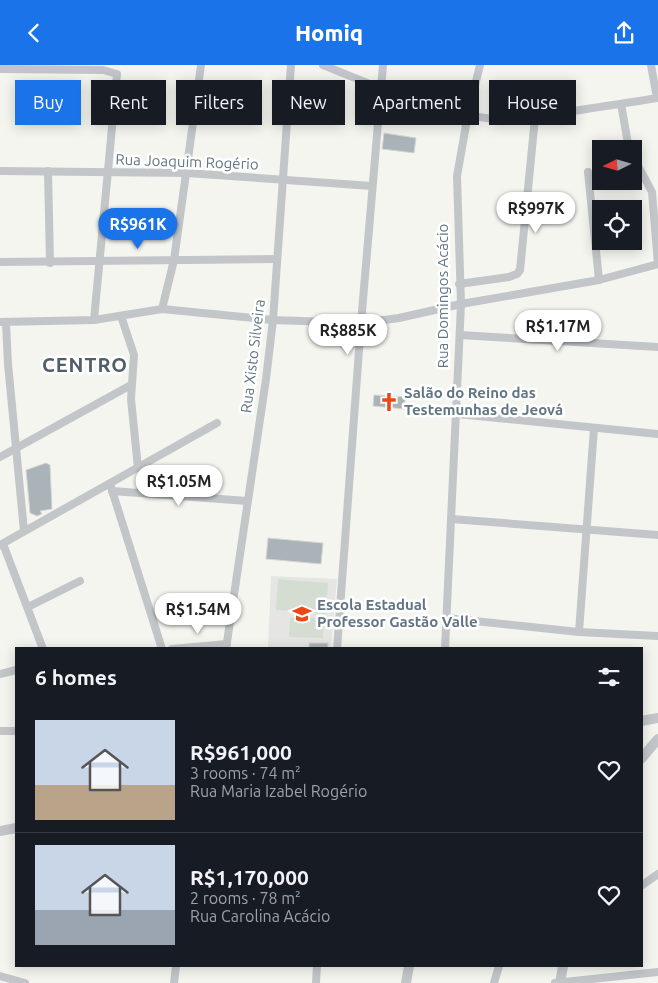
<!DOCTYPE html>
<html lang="en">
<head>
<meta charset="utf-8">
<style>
  :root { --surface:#171b24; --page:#20242c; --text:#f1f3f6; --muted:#9ea1a6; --line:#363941; --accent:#1a73e8 }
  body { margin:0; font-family:Ubuntu,sans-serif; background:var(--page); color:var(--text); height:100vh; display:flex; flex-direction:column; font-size:19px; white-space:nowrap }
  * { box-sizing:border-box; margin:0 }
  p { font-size:16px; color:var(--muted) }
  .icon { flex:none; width:28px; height:28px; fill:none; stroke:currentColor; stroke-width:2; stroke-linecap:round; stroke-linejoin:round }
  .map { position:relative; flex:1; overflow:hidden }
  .details { position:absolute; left:15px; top:582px; width:628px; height:320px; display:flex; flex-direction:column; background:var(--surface); border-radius:0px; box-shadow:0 2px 12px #0003 }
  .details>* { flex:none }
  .guide { position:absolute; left:15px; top:15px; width:629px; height:45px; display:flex; gap:10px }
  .needle { width:32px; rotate:265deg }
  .fabs { position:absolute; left:592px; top:75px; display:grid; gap:10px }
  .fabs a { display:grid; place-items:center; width:50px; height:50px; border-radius:0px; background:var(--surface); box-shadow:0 2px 12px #0003; font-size:25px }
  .price { position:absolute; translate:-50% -42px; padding:0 11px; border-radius:18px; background:#fff; color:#222; font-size:16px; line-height:32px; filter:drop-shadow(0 1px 2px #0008) }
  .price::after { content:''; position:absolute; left:50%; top:30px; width:15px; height:11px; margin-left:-8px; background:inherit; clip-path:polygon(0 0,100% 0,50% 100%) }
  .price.current { background:var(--accent); color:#fff }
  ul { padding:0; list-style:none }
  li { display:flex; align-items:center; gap:15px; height:125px; padding:0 20px }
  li+li { border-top:1px solid var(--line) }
  li span { display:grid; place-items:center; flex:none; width:140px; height:100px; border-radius:0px; color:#555 }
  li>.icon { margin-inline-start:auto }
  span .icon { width:60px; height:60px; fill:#fffc; stroke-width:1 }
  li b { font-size:21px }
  h2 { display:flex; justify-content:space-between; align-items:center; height:60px; padding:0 20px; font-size:21px }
  .tag { padding:0 18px; border-radius:0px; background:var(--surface); box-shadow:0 2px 12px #0003; font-size:18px; line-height:45px }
  .tag.current { background:var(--accent); color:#fff }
  header { display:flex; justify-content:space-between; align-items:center; height:65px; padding:0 20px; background:var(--accent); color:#fff; font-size:22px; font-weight:800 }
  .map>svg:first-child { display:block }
  .built { fill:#e5e6e4 }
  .green { fill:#d5dcd1 }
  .building { fill:#aab3b7; stroke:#d6d6d3 }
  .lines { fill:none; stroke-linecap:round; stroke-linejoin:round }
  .minor { stroke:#c2c6c9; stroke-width:8 }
  .tertiary { stroke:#c2c6c9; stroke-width:10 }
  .labels { text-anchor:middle; stroke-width:5; stroke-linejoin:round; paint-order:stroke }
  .street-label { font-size:15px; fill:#627583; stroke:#fff }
  .poi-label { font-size:15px; font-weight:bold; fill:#627583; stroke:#fff; text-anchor:start }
  .district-label { font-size:20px; font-weight:bold; letter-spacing:1px; fill:#505e68; stroke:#fff }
</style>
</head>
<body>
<header><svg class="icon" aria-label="back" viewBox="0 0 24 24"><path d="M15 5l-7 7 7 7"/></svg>Homiq<svg class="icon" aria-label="share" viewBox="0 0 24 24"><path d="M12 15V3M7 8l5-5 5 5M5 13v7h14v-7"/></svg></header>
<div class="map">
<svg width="658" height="918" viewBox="0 0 658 918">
  <rect width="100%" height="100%" fill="#f5f5f0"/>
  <path class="built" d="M 271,511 L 337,514 L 331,584 L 268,584 Z"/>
  <g class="green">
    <path d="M 278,514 L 328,518 L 326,549 L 276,545 Z"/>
    <path d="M 290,553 L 324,553 L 323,573 L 289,572 Z"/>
  </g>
  <g class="building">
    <path d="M 384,68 L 416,73 L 414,88 L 382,84 Z"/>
    <path d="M 374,330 L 405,332 L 405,344 L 373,341 Z"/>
    <path d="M 46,398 L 50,400 L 52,444 L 40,446 L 42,449 L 37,451 L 30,448 L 26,405 Z"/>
    <path d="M 268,473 L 323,478 L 321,499 L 266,494 Z"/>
    <rect x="309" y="578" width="19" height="6"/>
  </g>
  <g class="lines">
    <g class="minor">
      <path d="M 323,0 C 376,22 454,55 512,55 C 530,55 550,50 568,47 C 598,42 628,38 658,33"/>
      <path d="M 651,0 L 657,33"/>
      <path d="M 0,4 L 103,5 L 117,9 L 94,255"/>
      <path d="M 621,39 L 629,84"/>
      <path d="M 634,93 L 652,127 L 658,199"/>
      <path d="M 0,106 L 187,108 L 372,121"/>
      <path d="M 48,106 L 50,198"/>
      <path d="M 588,107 L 599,215"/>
      <path d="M 0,197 L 277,194"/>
      <path d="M 459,219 L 509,212 L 517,209 L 520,205 L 535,53"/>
      <path d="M 162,244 L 174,195 L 201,0"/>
      <path d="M 121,251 L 134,290 L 131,334 L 138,403"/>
      <path d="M 0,257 L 94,255 L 162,244 L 273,255 L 361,258 L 399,253 L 461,239 L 599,215 L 658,199"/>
      <path d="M 6,257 L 8,299 L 24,466"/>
      <path d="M 460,270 L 658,282"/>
      <path d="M 457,349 L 658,369"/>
      <path d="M 0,392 L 131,320"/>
      <path d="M 110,419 L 162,584"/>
      <path d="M 112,426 L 247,436"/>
      <path d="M 451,454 L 658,470"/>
      <path d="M 3,479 L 43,584"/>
      <path d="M 0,480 L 217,358"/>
      <path d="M 28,542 L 80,516"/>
      <path d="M 446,553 L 579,567 L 658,571"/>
      <path d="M 579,567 L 594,363"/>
      <path d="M 172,584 L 227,579"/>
      <path d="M 226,584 L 266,314 L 273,255 L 291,0"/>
      <path d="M 337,584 L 361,258 L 383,0"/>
      <path d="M 445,584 L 461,239 L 457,111 L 468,49 L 480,0"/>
      <path d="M 0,609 L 16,605"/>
      <path d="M 0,666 L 16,666"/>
      <path d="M 641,821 L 658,809"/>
      <path d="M 0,911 L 25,918"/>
      <path d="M 174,918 L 176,901"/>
      <path d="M 316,918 L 317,901"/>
      <path d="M 494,918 L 499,901"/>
      <path d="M 555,918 L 658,907"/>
    </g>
    <g class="tertiary">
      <path d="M 641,656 L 658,653"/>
      <path d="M 641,694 L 658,674"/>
      <path d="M 0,766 L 16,763"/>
      <path d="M 406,918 L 409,901"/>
      <path d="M 560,918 L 563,901"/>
    </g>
  </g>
  <defs>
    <g id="church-bare" transform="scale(1.5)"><path d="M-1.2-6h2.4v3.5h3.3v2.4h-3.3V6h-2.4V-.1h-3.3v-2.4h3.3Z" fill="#ed4718" stroke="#fff" stroke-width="2.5" paint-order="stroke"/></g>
    <g id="school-bare" transform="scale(1.5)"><path d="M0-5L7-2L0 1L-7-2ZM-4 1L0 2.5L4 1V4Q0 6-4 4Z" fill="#ed4718" stroke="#fff" stroke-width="2.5" paint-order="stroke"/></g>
  </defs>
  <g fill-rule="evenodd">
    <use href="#church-bare" x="389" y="337"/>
    <use href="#school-bare" x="302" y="549"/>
  </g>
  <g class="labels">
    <g class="street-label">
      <text transform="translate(187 97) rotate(2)" y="5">Rua Joaquim Rogério</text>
      <text transform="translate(443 231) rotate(-90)" y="5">Rua Domingos Acácio</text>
      <text transform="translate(253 291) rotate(-83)" y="5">Rua Xisto Silveira</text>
    </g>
    <g class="poi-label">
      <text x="404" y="333">Salão do Reino das<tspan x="404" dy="17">Testemunhas de Jeová</tspan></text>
      <text x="317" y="545">Escola Estadual<tspan x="317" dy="17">Professor Gastão Valle</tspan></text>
    </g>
    <g class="district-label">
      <text x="85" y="307">CENTRO</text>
    </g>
  </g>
</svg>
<div class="fabs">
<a><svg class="needle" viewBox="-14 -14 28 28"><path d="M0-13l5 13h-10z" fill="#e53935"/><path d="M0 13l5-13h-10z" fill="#9ea1a6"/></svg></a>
<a><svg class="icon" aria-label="locate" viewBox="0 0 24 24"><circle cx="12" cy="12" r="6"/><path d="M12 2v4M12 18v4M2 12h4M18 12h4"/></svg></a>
</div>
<b class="price" style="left:536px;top:169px">R$997K</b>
<b class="price current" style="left:138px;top:185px">R$961K</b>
<b class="price" style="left:558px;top:287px">R$1.17M</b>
<b class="price" style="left:348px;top:291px">R$885K</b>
<b class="price" style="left:179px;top:442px">R$1.05M</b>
<b class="price" style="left:198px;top:570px">R$1.54M</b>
<div class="guide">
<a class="tag current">Buy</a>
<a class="tag">Rent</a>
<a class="tag">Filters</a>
<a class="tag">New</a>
<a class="tag">Apartment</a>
<a class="tag">House</a>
</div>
<section class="details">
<h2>6 homes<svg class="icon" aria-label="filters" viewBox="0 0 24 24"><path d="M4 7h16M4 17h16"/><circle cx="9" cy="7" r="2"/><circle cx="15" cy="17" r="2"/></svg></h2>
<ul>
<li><span style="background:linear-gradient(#c9d6e8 65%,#b9a48a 0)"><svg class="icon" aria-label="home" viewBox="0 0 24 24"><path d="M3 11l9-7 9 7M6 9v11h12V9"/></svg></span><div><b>R$961,000</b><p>3 rooms · 74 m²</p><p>Rua Maria Izabel Rogério</p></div><svg class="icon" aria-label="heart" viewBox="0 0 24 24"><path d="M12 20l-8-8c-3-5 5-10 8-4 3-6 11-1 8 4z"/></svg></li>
<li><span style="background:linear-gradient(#c9d6e8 65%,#9aa5b1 0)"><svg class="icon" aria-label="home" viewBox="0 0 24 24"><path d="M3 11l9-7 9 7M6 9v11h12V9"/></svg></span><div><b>R$1,170,000</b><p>2 rooms · 78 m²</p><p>Rua Carolina Acácio</p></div><svg class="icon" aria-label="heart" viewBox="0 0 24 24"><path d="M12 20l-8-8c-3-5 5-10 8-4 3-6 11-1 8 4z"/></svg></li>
</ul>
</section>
</div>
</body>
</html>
